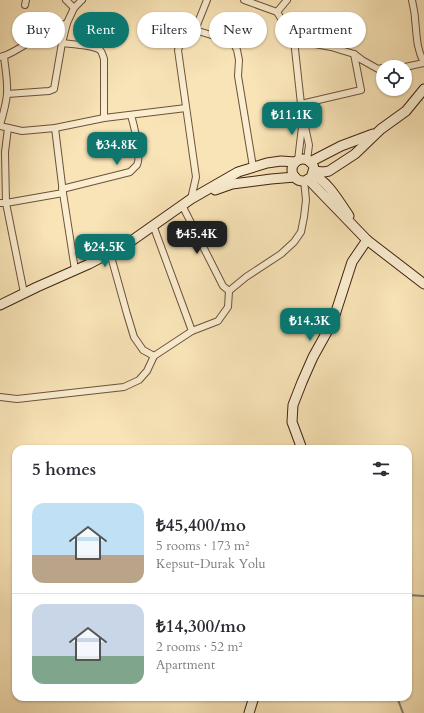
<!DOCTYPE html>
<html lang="en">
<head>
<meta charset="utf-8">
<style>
  :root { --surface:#fff; --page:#f7f7f7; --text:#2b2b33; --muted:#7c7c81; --line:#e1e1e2; --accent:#0f766e }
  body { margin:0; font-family:Cardo,serif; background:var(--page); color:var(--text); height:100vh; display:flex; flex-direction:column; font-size:15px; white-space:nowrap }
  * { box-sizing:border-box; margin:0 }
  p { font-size:13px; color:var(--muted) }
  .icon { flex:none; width:22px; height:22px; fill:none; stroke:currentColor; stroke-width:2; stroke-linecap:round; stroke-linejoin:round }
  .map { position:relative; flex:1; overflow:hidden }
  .sheet { position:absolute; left:12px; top:445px; width:400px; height:256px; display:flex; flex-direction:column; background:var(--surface); border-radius:12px; box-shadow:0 1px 3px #0004 }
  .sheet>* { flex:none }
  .hud { position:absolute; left:12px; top:12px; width:400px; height:36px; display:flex; gap:8px }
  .controls { position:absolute; left:376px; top:60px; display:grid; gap:8px }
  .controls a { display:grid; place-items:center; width:36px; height:36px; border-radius:50%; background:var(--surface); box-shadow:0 1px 3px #0004; font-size:20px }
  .price { position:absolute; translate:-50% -34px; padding:0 9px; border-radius:8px; background:var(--accent); color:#fff; font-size:13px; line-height:26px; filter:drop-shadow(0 1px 2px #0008) }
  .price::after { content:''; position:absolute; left:50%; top:24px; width:12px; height:9px; margin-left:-6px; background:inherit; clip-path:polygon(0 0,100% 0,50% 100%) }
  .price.on { background:#222; color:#fff }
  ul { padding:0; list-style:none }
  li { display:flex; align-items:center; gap:12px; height:100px; padding:0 20px }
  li+li { border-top:1px solid var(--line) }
  li span { display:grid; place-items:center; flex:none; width:112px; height:80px; border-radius:12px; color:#555 }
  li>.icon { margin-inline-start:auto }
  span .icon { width:48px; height:48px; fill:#fffc; stroke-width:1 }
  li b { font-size:17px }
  h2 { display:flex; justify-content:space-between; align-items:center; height:48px; padding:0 20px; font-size:17px }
  .tag { padding:0 14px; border-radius:18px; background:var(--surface); box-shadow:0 1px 3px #0004; font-size:14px; line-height:36px }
  .tag.on { background:var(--accent); color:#fff }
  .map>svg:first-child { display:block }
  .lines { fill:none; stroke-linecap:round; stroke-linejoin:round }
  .stream { stroke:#7c7d77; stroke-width:2 }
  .street-casing { stroke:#6e523a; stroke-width:8 }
  .secondary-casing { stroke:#402110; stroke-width:11 }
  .street { stroke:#faedd0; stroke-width:6 }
  .secondary { stroke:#faedd0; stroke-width:9 }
</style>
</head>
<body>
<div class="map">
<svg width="424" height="713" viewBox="0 0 424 713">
  <rect width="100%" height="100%" fill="#f8e4b7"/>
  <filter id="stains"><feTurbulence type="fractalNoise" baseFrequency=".005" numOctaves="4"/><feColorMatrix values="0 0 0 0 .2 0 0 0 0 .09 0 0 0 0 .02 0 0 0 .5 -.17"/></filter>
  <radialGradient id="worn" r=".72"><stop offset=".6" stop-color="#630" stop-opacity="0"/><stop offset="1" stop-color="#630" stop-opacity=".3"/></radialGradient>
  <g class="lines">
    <g class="stream">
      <path d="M 408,595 L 424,596"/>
      <path d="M 397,697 L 403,713"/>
    </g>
    <g class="street-casing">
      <g id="street">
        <path d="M 66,0 L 74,8"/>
        <path d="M 244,0 L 277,12 L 294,40 L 302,113 L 309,145 L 307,160"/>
        <path d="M 412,0 C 413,6 415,13 415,19 C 417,36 416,47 424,63"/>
        <path d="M 25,5 L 26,0"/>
        <path d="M 277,12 L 287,0"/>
        <path d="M 195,30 L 207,0"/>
        <path d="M 294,40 L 331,47 L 354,54 L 362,60 L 378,69 L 383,68"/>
        <path d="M 62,43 C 70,44 94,45 100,50 C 102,52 103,56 104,59 L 104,118"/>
        <path d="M 0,57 C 10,55 19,48 28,43 C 41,35 53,28 67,23 L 74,8 L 82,0"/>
        <path d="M 405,67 L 424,63"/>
        <path d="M 7,94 L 49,91 L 54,89 L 62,43 L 67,23"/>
        <path d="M 301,104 L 361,90 L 354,54"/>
        <path d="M 0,125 C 3,115 6,105 7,94 C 8,81 5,68 4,56"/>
        <path d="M 0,126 L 22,131 L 55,128 L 104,118 L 186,108"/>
        <path d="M 8,128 L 5,152 L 6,203 L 24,293"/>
        <path d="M 55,128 L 63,193 L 75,270"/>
        <path d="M 298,160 L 302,127"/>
        <path d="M 62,189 L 130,172 C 132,170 135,167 137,165 C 142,155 134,126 131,115"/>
        <path d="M 191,199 L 196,177 L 178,50 L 186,29 L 195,30 L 221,38 L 234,44 L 237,50 L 239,60 L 238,76 L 253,167"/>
        <path d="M 0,203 L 6,203 L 63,193"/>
        <path d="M 182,205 L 223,286 L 229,291"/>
        <path d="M 153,225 L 192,331"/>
        <path d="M 110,253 L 127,314 L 134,337 L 143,350 L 154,356"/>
        <path d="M 0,397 L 17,399 L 124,387 L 139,380 L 147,371 L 154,356 L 192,331 L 218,321 L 228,307 L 229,291 L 246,277 L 281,254 L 294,242 L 301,232 L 304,217 L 306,200 L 304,180"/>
      </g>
    </g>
    <g class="secondary-casing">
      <g id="secondary">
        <circle cx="303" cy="170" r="11"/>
        <path d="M 310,162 L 341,146 L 373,134"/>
        <path d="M 313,171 L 324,172 L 329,171 L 355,154 L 381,129 L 406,111 L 424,89"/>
        <path d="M 312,174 C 328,181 340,203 349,216"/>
        <path d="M 308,179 L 367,240 L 424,284"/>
        <path d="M 215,190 L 232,184 L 271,179 L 295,177"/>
        <path d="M 0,305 L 37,287 L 89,264 L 127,244 L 191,199 L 238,172 L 267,163 L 281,161 L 295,162"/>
        <path d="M 302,449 L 292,422 L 293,405 L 302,382 L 313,357 L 333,321 L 352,262 L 367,240"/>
        <path d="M 249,713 L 254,697"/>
      </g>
    </g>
    <use href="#street" class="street"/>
    <use href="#secondary" class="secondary"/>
  </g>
  <rect width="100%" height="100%" filter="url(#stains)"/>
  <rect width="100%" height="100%" fill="url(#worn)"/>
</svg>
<div class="controls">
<a><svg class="icon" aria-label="locate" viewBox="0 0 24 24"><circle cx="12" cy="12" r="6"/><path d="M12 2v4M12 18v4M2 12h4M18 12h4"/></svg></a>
</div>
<b class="price" style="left:292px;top:136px">₺11.1K</b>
<b class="price" style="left:117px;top:166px">₺34.8K</b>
<b class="price on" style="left:197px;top:255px">₺45.4K</b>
<b class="price" style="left:105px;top:268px">₺24.5K</b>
<b class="price" style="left:310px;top:342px">₺14.3K</b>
<div class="hud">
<a class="tag">Buy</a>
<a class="tag on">Rent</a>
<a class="tag">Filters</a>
<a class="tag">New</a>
<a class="tag">Apartment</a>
</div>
<section class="sheet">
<h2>5 homes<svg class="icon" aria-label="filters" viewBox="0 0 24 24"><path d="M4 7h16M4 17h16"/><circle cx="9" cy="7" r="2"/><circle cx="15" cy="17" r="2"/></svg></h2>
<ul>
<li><span style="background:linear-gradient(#bfe0f5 65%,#b9a48a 0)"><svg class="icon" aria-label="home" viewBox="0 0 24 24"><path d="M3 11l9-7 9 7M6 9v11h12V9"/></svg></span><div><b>₺45,400/mo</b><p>5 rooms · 173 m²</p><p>Kepsut-Durak Yolu</p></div></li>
<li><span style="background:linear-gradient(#c9d6e8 65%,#7fa58c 0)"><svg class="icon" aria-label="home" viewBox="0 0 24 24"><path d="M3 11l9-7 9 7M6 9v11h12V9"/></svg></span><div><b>₺14,300/mo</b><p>2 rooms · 52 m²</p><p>Apartment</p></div></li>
</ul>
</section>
</div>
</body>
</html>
